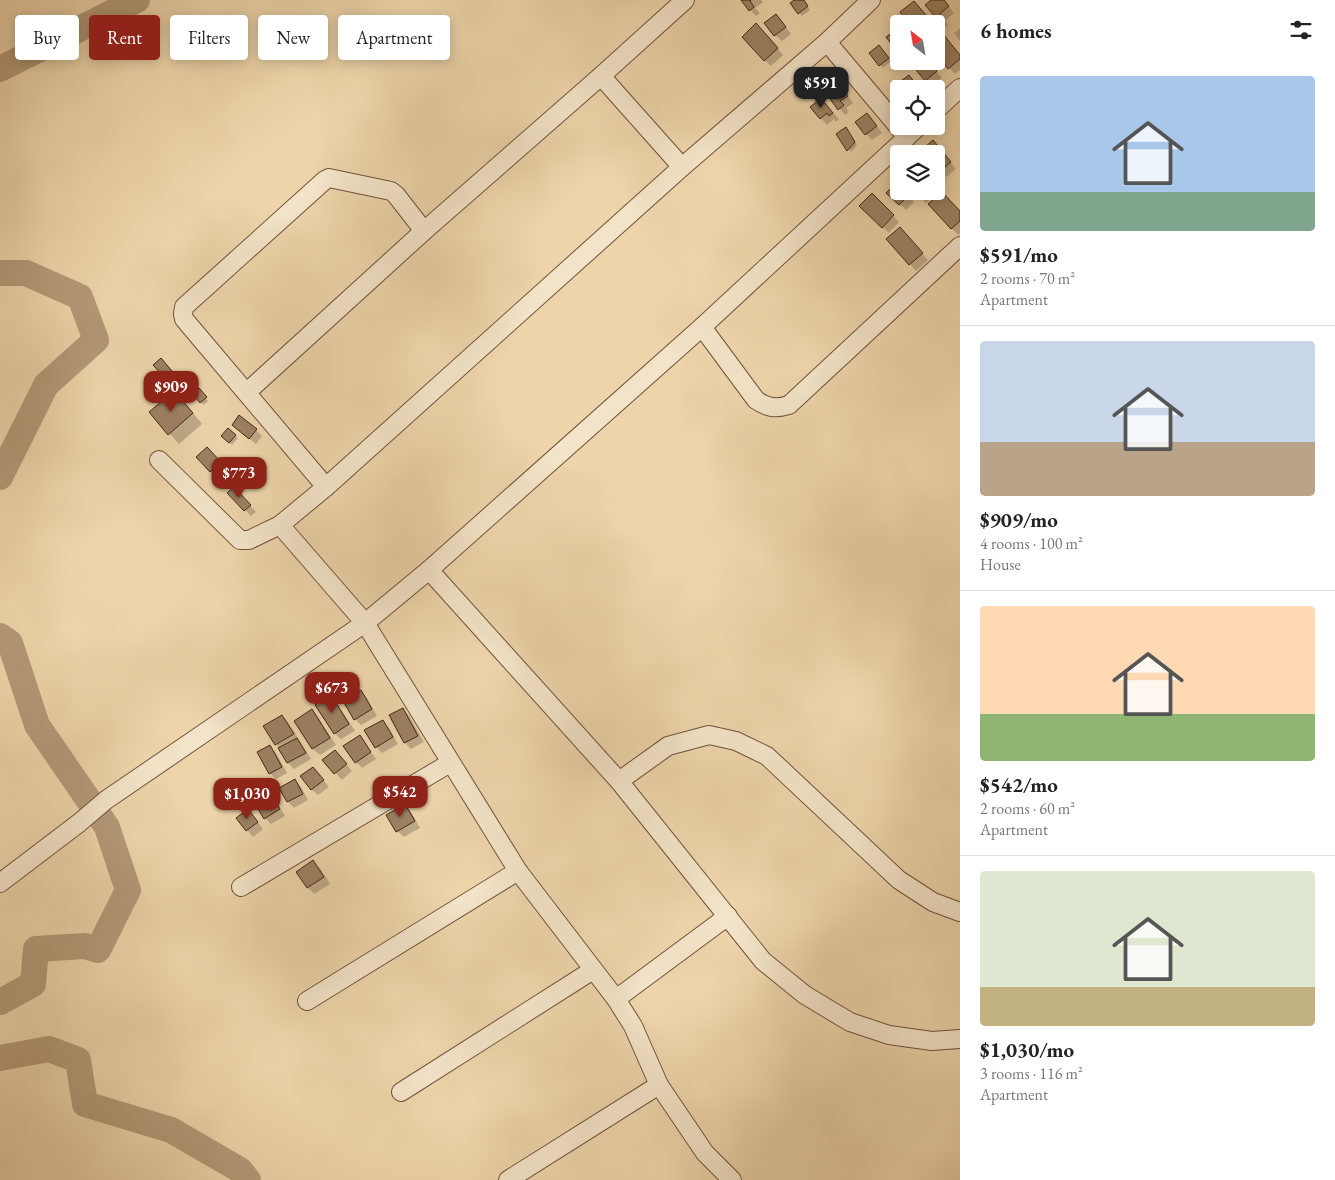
<!DOCTYPE html>
<html lang="en">
<head>
<meta charset="utf-8">
<style>
  :root { --surface:#fff; --page:#f6f6f6; --text:#222; --muted:#767676; --line:#e0e0e0; --accent:#8f2418 }
  body { margin:0; font-family:"EB Garamond",serif; background:var(--page); color:var(--text); height:100vh; display:flex; flex-direction:column; font-size:19px; white-space:nowrap }
  * { box-sizing:border-box; margin:0 }
  p { font-size:16px; color:var(--muted) }
  .icon { flex:none; width:28px; height:28px; fill:none; stroke:currentColor; stroke-width:2; stroke-linecap:round; stroke-linejoin:round }
  .map { position:relative; flex:1; overflow:hidden }
  .details { display:flex; flex-direction:column; background:var(--surface); width:375px }
  .details>* { flex:none }
  .guide { position:absolute; left:15px; top:15px; width:475px; height:45px; display:flex; gap:10px }
  .needle { width:32px; rotate:329deg }
  .fabs { position:absolute; left:890px; top:15px; display:grid; gap:10px }
  .fabs a { display:grid; place-items:center; width:55px; height:55px; border-radius:5px; background:var(--surface); box-shadow:0 2px 12px #0003; font-size:25px }
  .price { position:absolute; translate:-50% -42px; padding:0 11px; border-radius:10px; background:var(--accent); color:#fff; font-size:16px; line-height:32px; filter:drop-shadow(0 1px 2px #0008) }
  .price::after { content:''; position:absolute; left:50%; top:30px; width:15px; height:11px; margin-left:-8px; background:inherit; clip-path:polygon(0 0,100% 0,50% 100%) }
  .price.selected { background:#222; color:#fff }
  ul { padding:0; list-style:none }
  li { display:grid; align-content:center; gap:10px; height:265px; padding:0 20px }
  li+li { border-top:1px solid var(--line) }
  li span { display:grid; place-items:center; height:155px; border-radius:5px; color:#555 }
  li>.icon { margin-inline-start:auto }
  span .icon { width:90px; height:90px; fill:#fffc; stroke-width:1 }
  li b { font-size:21px }
  h2 { display:flex; justify-content:space-between; align-items:center; height:60px; padding:0 20px; font-size:21px }
  .tag { padding:0 18px; border-radius:5px; background:var(--surface); box-shadow:0 2px 12px #0003; font-size:18px; line-height:45px }
  .tag.selected { background:var(--accent); color:#fff }
  main { display:flex; flex:1; min-height:0 }
  .map>svg:first-child { display:block }
  .shadow { fill:#0003 }
  .lines { fill:none; stroke-linecap:round; stroke-linejoin:round }
  .river { stroke:#b49978; stroke-width:26 }
  .building { fill:#9d8163; stroke:#462716 }
  .minor-casing { stroke:#70523b; stroke-width:20 }
  .minor { stroke:#f3e3c8; stroke-width:18 }
</style>
</head>
<body>
<main>
<div class="map">
<svg width="960" height="1180" viewBox="0 0 960 1180">
  <rect width="100%" height="100%" fill="#edd4aa"/>
  <filter id="stains"><feTurbulence type="fractalNoise" baseFrequency=".004" numOctaves="4"/><feColorMatrix values="0 0 0 0 .2 0 0 0 0 .09 0 0 0 0 .02 0 0 0 .5 -.17"/></filter>
  <radialGradient id="worn" r=".72"><stop offset=".6" stop-color="#630" stop-opacity="0"/><stop offset="1" stop-color="#630" stop-opacity=".3"/></radialGradient>
  <g class="shadow">
    <path d="M 742,0 L 761,0 L 763,2 L 755,8 L 760,13 L 756,16 Z"/>
    <path d="M 796,0 L 803,0 L 810,10 L 802,16 L 792,3 Z"/>
    <path d="M 933,0 L 943,0 L 954,13 L 945,21 L 948,25 L 946,27 L 940,20 Z"/>
    <path d="M 776,15 L 791,34 L 782,41 L 775,35 Z"/>
    <path d="M 960,28 L 960,41 L 954,33 Z"/>
    <path d="M 763,31 L 783,55 L 771,66 L 764,60 Z"/>
    <path d="M 882,50 L 891,61 L 883,68 L 871,54 Z"/>
    <path d="M 960,56 L 960,70 L 955,74 L 949,68 Z"/>
    <path d="M 931,65 L 942,78 L 932,86 L 926,80 Z"/>
    <path d="M 845,92 L 853,103 L 846,108 L 849,112 L 845,115 L 828,94 Z"/>
    <path d="M 821,100 L 839,119 L 836,122 L 834,119 L 827,125 L 812,108 Z"/>
    <path d="M 873,121 L 882,133 L 872,140 L 866,134 Z"/>
    <path d="M 848,132 L 857,145 L 851,152 L 838,134 Z"/>
    <path d="M 939,148 L 956,169 L 946,177 L 940,171 Z"/>
    <path d="M 936,187 L 940,192 L 926,203 L 915,191 L 936,191 Z"/>
    <path d="M 903,191 L 914,202 L 906,210 L 888,193 Z"/>
    <path d="M 872,195 L 899,222 L 889,233 L 861,206 Z"/>
    <path d="M 930,205 L 960,213 L 960,233 L 958,235 Z"/>
    <path d="M 906,235 L 928,260 L 916,271 L 910,264 Z"/>
    <path d="M 167,366 L 183,384 L 177,389 L 170,383 Z"/>
    <path d="M 201,392 L 208,401 L 204,405 L 201,402 Z"/>
    <path d="M 184,402 L 202,424 L 179,444 L 151,413 Z"/>
    <path d="M 228,430 L 238,438 L 232,445 L 223,436 Z"/>
    <path d="M 256,430 L 262,436 L 256,444 L 240,431 Z"/>
    <path d="M 207,448 L 226,469 L 217,478 L 198,457 Z"/>
    <path d="M 228,493 L 240,495 L 256,512 L 251,516 Z"/>
    <path d="M 361,692 L 367,698 L 377,716 L 361,725 L 355,719 Z"/>
    <path d="M 330,696 L 337,703 L 355,731 L 341,739 L 334,733 Z"/>
    <path d="M 403,709 L 409,716 L 424,742 L 411,749 L 405,743 L 391,716 Z"/>
    <path d="M 312,711 L 318,717 L 336,745 L 320,755 L 313,749 L 296,721 Z"/>
    <path d="M 282,716 L 288,722 L 311,759 L 294,769 L 288,763 L 265,726 Z"/>
    <path d="M 382,721 L 389,728 L 398,744 L 382,753 L 376,747 Z"/>
    <path d="M 359,737 L 376,759 L 362,768 L 356,762 Z"/>
    <path d="M 270,747 L 276,753 L 287,773 L 276,779 L 270,773 Z"/>
    <path d="M 341,758 L 352,771 L 342,780 L 324,760 Z"/>
    <path d="M 319,775 L 329,787 L 318,795 L 311,789 Z"/>
    <path d="M 295,780 L 301,787 L 308,800 L 294,808 L 288,802 Z"/>
    <path d="M 271,796 L 277,802 L 285,816 L 271,824 L 265,818 Z"/>
    <path d="M 404,806 L 411,812 L 420,828 L 404,837 L 397,831 Z"/>
    <path d="M 248,810 L 263,829 L 253,837 L 247,830 Z"/>
    <path d="M 313,862 L 320,868 L 330,884 L 314,894 L 308,888 L 298,872 Z"/>
  </g>
  <g class="lines">
    <g class="river">
      <path d="M 0,69 L 137,0"/>
      <path d="M 0,273 L 26,273 L 80,297 L 96,340 L 46,385 L 0,477"/>
      <path d="M 0,636 L 10,643 L 37,725 L 107,827 L 128,890 L 98,950 L 85,946 L 36,949 L 33,984 L 0,1002"/>
      <path d="M 0,1058 L 49,1049 L 78,1060 L 85,1104 L 171,1130 L 240,1170 L 248,1180"/>
    </g>
  </g>
  <g class="building">
    <path d="M 741,0 L 751,0 L 750,1 L 754,7 L 749,11 Z"/>
    <path d="M 794,0 L 804,0 L 808,6 L 798,14 L 790,3 Z"/>
    <path d="M 931,0 L 944,0 L 949,6 L 940,14 L 943,18 L 939,21 L 925,5 Z"/>
    <path d="M 914,1 L 931,21 L 928,24 L 913,24 L 910,20 L 908,22 L 900,12 Z"/>
    <path d="M 776,14 L 786,27 L 774,36 L 764,23 Z"/>
    <path d="M 756,23 L 778,48 L 764,61 L 742,37 Z"/>
    <path d="M 898,29 L 899,48 L 896,50 L 886,37 Z"/>
    <path d="M 943,34 L 960,55 L 960,59 L 948,69 L 944,63 L 945,60 L 936,50 L 936,40 Z"/>
    <path d="M 879,45 L 889,58 L 879,66 L 869,53 Z"/>
    <path d="M 919,61 L 929,61 L 937,71 L 925,81 L 913,66 Z"/>
    <path d="M 909,75 L 918,87 L 916,89 L 901,89 L 897,84 Z"/>
    <path d="M 839,84 L 848,96 L 840,101 L 844,105 L 838,110 L 826,93 Z"/>
    <path d="M 821,98 L 833,113 L 829,116 L 827,113 L 820,119 L 810,107 Z"/>
    <path d="M 867,113 L 877,126 L 865,135 L 855,122 Z"/>
    <path d="M 846,127 L 855,142 L 847,151 L 836,134 Z"/>
    <path d="M 933,140 L 951,162 L 939,172 L 936,168 L 936,154 L 917,154 Z"/>
    <path d="M 896,183 L 899,186 L 899,191 L 905,191 L 909,195 L 899,205 L 886,193 Z"/>
    <path d="M 942,192 L 960,211 L 960,221 L 951,229 L 928,204 Z"/>
    <path d="M 872,193 L 894,215 L 882,228 L 859,206 Z"/>
    <path d="M 900,227 L 923,253 L 909,265 L 886,239 Z"/>
    <path d="M 161,358 L 177,377 L 170,384 L 153,365 Z"/>
    <path d="M 199,388 L 207,397 L 200,403 L 192,393 Z"/>
    <path d="M 174,391 L 193,413 L 168,435 L 149,412 Z"/>
    <path d="M 239,415 L 257,429 L 249,439 L 232,425 Z"/>
    <path d="M 228,428 L 236,435 L 229,443 L 221,436 Z"/>
    <path d="M 207,447 L 221,462 L 210,472 L 196,457 Z"/>
    <path d="M 234,487 L 251,505 L 244,511 L 227,493 Z"/>
    <path d="M 361,690 L 372,709 L 354,720 L 343,701 Z"/>
    <path d="M 331,695 L 349,724 L 334,734 L 315,705 Z"/>
    <path d="M 403,708 L 418,736 L 404,743 L 389,715 Z"/>
    <path d="M 312,709 L 330,738 L 312,749 L 294,721 Z"/>
    <path d="M 282,715 L 294,734 L 275,745 L 263,726 Z"/>
    <path d="M 383,720 L 393,737 L 375,748 L 364,730 Z"/>
    <path d="M 360,735 L 371,752 L 355,763 L 343,746 Z"/>
    <path d="M 297,738 L 306,753 L 287,763 L 278,748 Z"/>
    <path d="M 270,745 L 282,767 L 269,774 L 257,752 Z"/>
    <path d="M 335,750 L 347,764 L 334,774 L 322,760 Z"/>
    <path d="M 313,767 L 324,780 L 311,790 L 300,776 Z"/>
    <path d="M 295,779 L 303,794 L 287,802 L 279,788 Z"/>
    <path d="M 271,794 L 280,809 L 264,819 L 255,804 Z"/>
    <path d="M 405,804 L 415,821 L 396,832 L 386,815 Z"/>
    <path d="M 248,809 L 258,822 L 246,831 L 236,818 Z"/>
    <path d="M 313,860 L 324,877 L 307,888 L 296,872 Z"/>
  </g>
  <g class="lines">
    <g class="minor-casing">
      <g id="minor">
        <path d="M 827,42 L 907,137"/>
        <path d="M 601,76 L 682,167"/>
        <path d="M 936,110 L 960,88"/>
        <path d="M 702,327 L 756,400 C 768,408 776,409 789,405 L 960,246"/>
        <path d="M 247,392 L 424,231"/>
        <path d="M 159,460 L 240,540 L 249,540 L 280,525 L 365,623 L 518,871 L 616,999 L 633,1026 L 659,1085 L 705,1153 L 732,1180"/>
        <path d="M 326,487 L 184,319 L 183,314 L 184,307 L 325,180 L 329,178 L 391,191 L 396,195 L 424,231 L 601,76 L 685,0"/>
        <path d="M 280,525 L 326,487 L 682,167 L 827,42 L 871,0"/>
        <path d="M 429,570 L 619,781 L 763,961 L 805,995 L 850,1022 L 889,1035 L 932,1041 L 960,1039"/>
        <path d="M 619,781 L 668,746 L 709,735 L 736,741 L 767,756 L 899,880 L 933,902 L 960,912"/>
        <path d="M 0,883 L 79,823 L 106,800 L 365,623 L 429,570 L 702,327 L 919,126"/>
        <path d="M 241,887 L 450,763"/>
        <path d="M 616,999 L 728,916"/>
        <path d="M 307,1001 L 518,871"/>
        <path d="M 401,1092 L 593,970"/>
        <path d="M 508,1180 L 659,1085"/>
      </g>
    </g>
    <use href="#minor" class="minor"/>
  </g>
  <rect width="100%" height="100%" filter="url(#stains)"/>
  <rect width="100%" height="100%" fill="url(#worn)"/>
</svg>
<div class="fabs">
<a><svg class="needle" viewBox="-14 -14 28 28"><path d="M0-13l5 13h-10z" fill="#e53935"/><path d="M0 13l5-13h-10z" fill="#767676"/></svg></a>
<a><svg class="icon" aria-label="locate" viewBox="0 0 24 24"><circle cx="12" cy="12" r="6"/><path d="M12 2v4M12 18v4M2 12h4M18 12h4"/></svg></a>
<a><svg class="icon" aria-label="layers" viewBox="0 0 24 24"><path d="M12 4l9 5-9 5-9-5zM3 14l9 5 9-5"/></svg></a>
</div>
<b class="price selected" style="left:821px;top:109px">$591</b>
<b class="price" style="left:171px;top:413px">$909</b>
<b class="price" style="left:239px;top:499px">$773</b>
<b class="price" style="left:332px;top:714px">$673</b>
<b class="price" style="left:400px;top:818px">$542</b>
<b class="price" style="left:247px;top:820px">$1,030</b>
<div class="guide">
<a class="tag">Buy</a>
<a class="tag selected">Rent</a>
<a class="tag">Filters</a>
<a class="tag">New</a>
<a class="tag">Apartment</a>
</div>
</div>
<section class="details">
<h2>6 homes<svg class="icon" aria-label="filters" viewBox="0 0 24 24"><path d="M4 7h16M4 17h16"/><circle cx="9" cy="7" r="2"/><circle cx="15" cy="17" r="2"/></svg></h2>
<ul>
<li><span style="background:linear-gradient(#a9c7e8 75%,#7fa58c 0)"><svg class="icon" aria-label="home" viewBox="0 0 24 24"><path d="M3 11l9-7 9 7M6 9v11h12V9"/></svg></span><div><b>$591/mo</b><p>2 rooms · 70 m²</p><p>Apartment</p></div></li>
<li><span style="background:linear-gradient(#c9d6e8 65%,#b9a48a 0)"><svg class="icon" aria-label="home" viewBox="0 0 24 24"><path d="M3 11l9-7 9 7M6 9v11h12V9"/></svg></span><div><b>$909/mo</b><p>4 rooms · 100 m²</p><p>House</p></div></li>
<li><span style="background:linear-gradient(#ffd9b3 70%,#8fb573 0)"><svg class="icon" aria-label="home" viewBox="0 0 24 24"><path d="M3 11l9-7 9 7M6 9v11h12V9"/></svg></span><div><b>$542/mo</b><p>2 rooms · 60 m²</p><p>Apartment</p></div></li>
<li><span style="background:linear-gradient(#dfe7d0 75%,#c2b280 0)"><svg class="icon" aria-label="home" viewBox="0 0 24 24"><path d="M3 11l9-7 9 7M6 9v11h12V9"/></svg></span><div><b>$1,030/mo</b><p>3 rooms · 116 m²</p><p>Apartment</p></div></li>
</ul>
</section>
</main>
</body>
</html>
